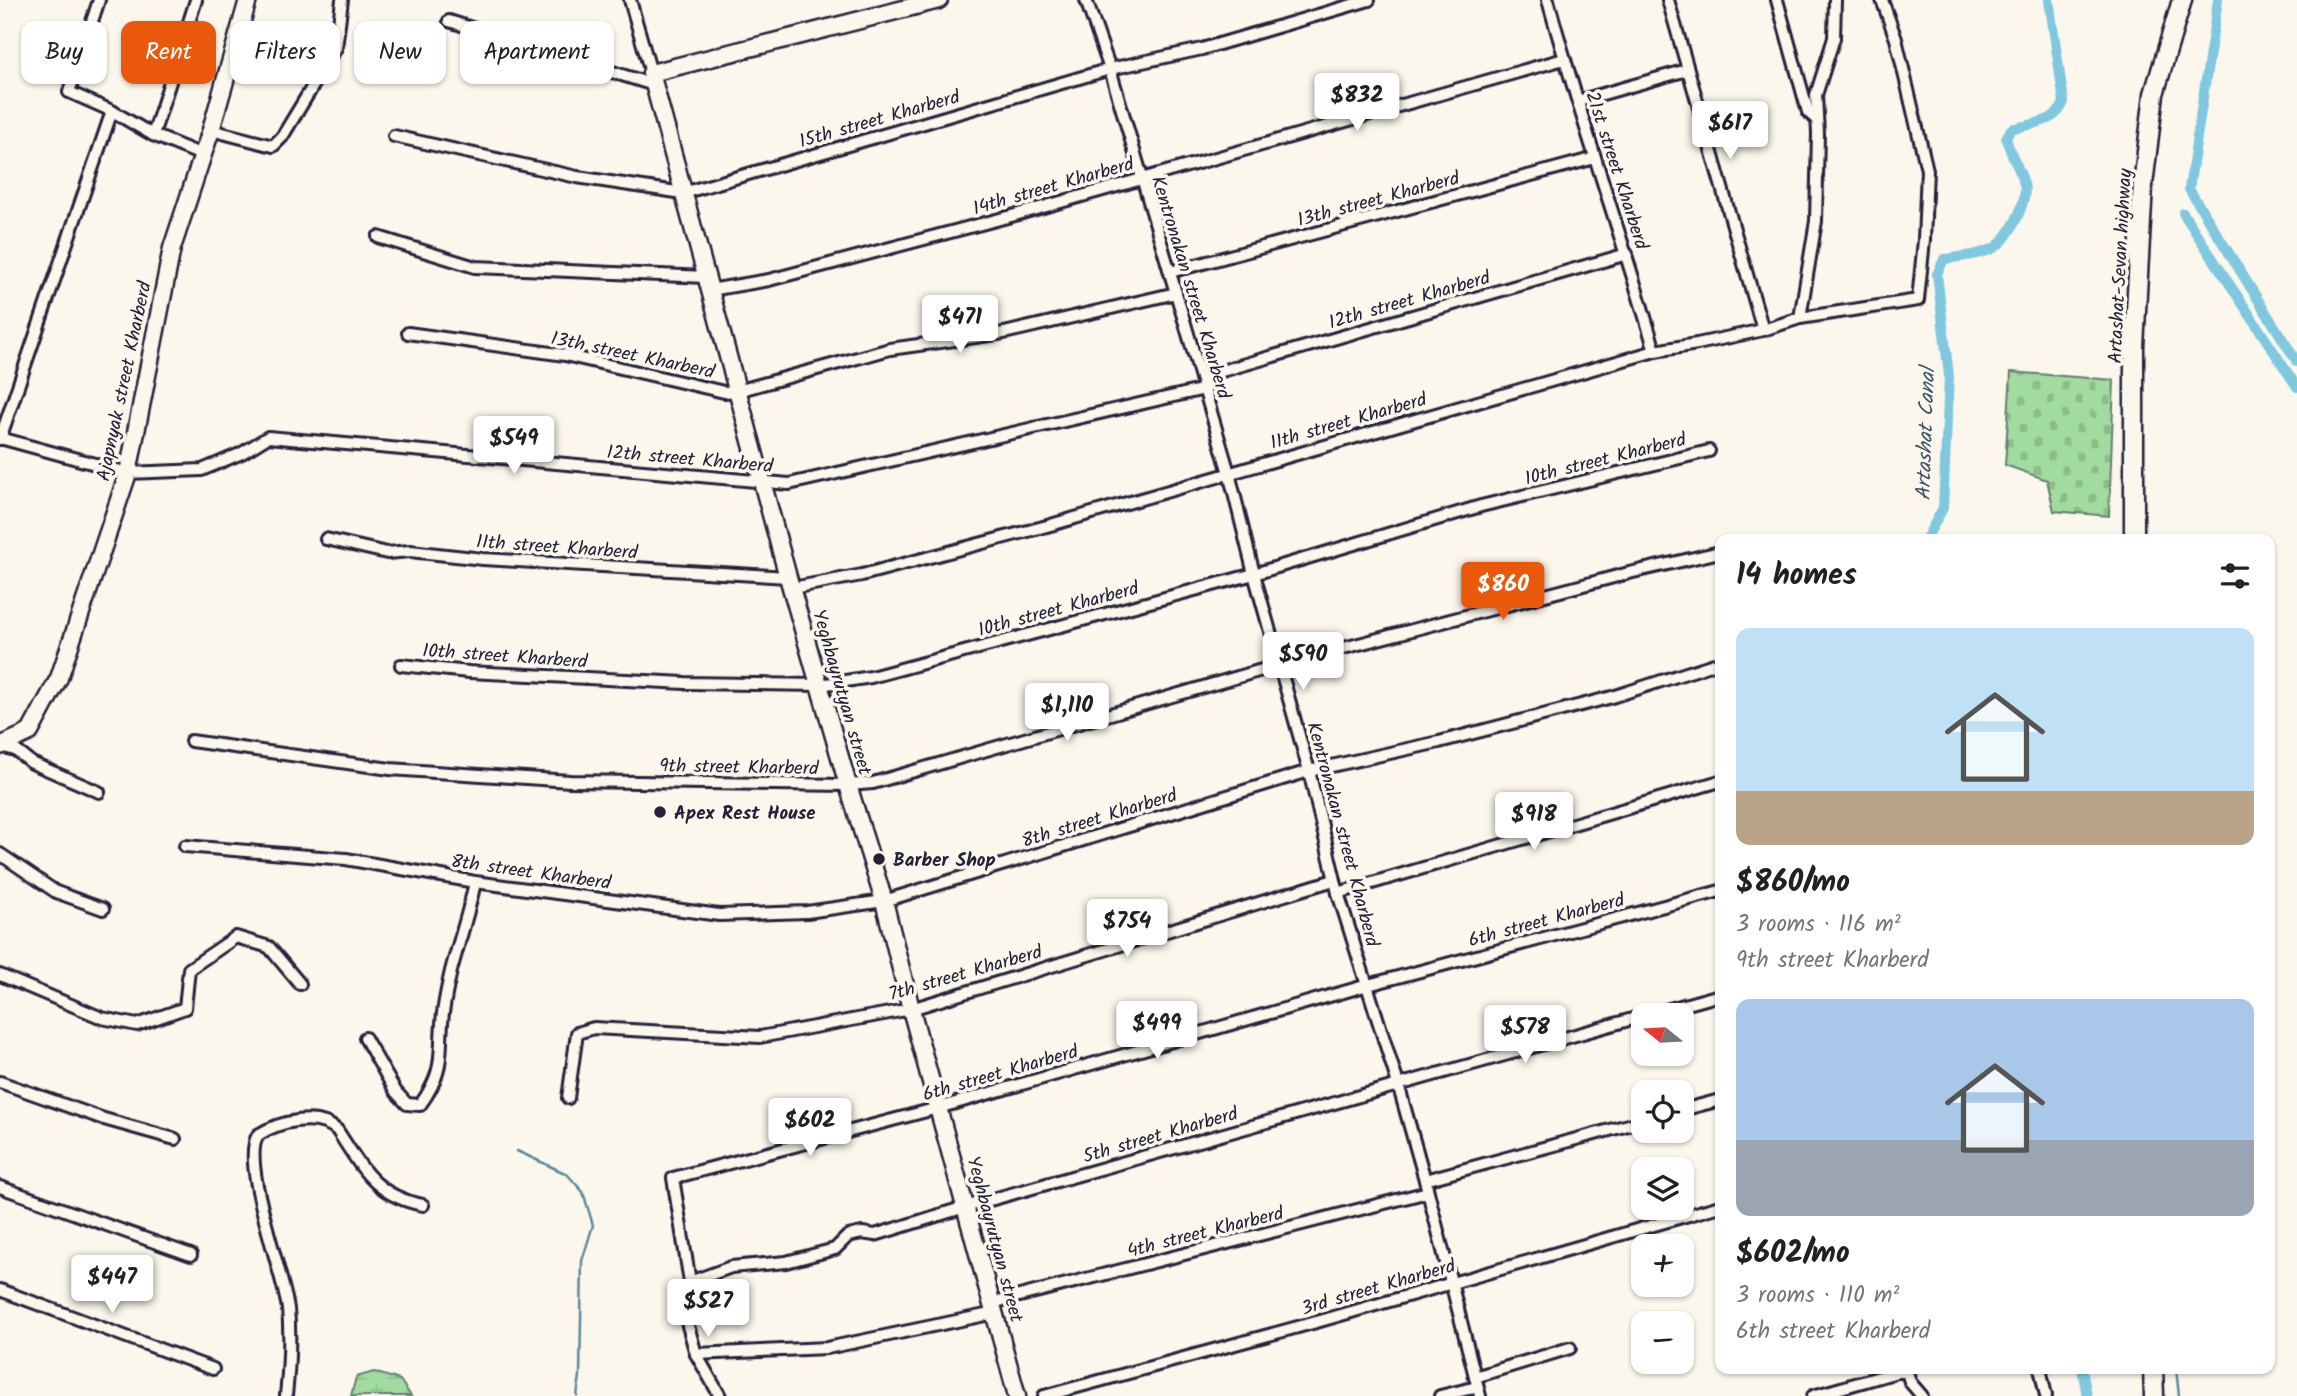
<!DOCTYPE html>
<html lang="en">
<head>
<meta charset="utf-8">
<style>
  :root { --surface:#fff; --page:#f6f6f6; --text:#202124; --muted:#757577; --accent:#ea580c }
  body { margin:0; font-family:Kalam,sans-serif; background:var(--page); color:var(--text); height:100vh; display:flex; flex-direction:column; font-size:26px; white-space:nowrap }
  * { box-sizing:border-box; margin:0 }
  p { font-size:23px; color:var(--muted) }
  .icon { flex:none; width:38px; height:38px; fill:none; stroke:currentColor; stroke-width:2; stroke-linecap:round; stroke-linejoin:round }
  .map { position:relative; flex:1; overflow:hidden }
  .sheet { position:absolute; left:1715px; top:534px; width:560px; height:840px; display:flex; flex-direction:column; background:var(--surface); border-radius:14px; box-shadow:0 2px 5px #0004 }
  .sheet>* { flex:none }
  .top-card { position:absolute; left:21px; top:21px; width:665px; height:63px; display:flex; gap:14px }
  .needle { width:46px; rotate:288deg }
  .buttons { position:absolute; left:1631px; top:1003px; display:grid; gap:14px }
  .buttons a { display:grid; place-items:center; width:63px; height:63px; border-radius:14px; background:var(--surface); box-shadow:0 2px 5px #0004; font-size:35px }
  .price { position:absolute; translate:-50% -60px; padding:0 16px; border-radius:7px; background:#fff; color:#222; font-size:23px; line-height:46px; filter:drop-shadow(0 2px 4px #0008) }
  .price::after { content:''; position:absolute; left:50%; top:42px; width:21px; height:16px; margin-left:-10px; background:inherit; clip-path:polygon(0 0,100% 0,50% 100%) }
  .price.active { background:var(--accent); color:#fff }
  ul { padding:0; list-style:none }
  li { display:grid; align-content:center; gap:14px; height:371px; padding:0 21px }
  li span { display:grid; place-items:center; height:217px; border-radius:14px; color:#555 }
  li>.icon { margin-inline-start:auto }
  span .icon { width:126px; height:126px; fill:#fffc; stroke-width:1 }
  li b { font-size:30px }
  h2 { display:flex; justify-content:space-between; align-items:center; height:84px; padding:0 21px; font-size:30px }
  .chip { padding:0 24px; border-radius:14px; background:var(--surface); box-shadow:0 2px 5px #0004; font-size:24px; line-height:63px }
  .chip.active { background:var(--accent); color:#fff }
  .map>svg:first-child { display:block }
  .wetland { fill:url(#wetland-marsh); stroke:#627e6e; stroke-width:2 }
  .cemetery { fill:url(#cemetery-stones); stroke:#627e6e; stroke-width:2 }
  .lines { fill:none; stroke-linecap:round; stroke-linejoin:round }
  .stream { stroke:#5a869e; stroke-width:2.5 }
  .canal { stroke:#7fc8e0; stroke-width:10 }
  .street-casing { stroke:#22223b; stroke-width:16 }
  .secondary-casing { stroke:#22223b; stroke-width:21 }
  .primary-casing { stroke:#22223b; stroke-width:23 }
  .street { stroke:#fbf7ec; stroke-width:10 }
  .secondary { stroke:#fbf7ec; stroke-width:16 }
  .primary { stroke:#fbf7ec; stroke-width:18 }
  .poi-dot { fill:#22223b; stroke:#fbf7ec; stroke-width:2.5 }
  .labels { text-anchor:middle; stroke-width:7; stroke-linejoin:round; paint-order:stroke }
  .street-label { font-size:19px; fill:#22223b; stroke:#fbf7ec }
  .poi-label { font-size:19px; font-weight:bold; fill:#22223b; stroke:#fbf7ec; text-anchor:start }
  .water-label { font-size:21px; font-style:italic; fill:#3e546d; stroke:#fbf7ec }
</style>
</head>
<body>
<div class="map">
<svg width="2297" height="1396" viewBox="0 0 2297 1396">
  <defs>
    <pattern id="wetland-marsh" width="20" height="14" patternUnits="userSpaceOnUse" patternTransform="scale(1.75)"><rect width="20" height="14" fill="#a2dba0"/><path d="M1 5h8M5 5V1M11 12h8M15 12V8" fill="none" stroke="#8bbc8b"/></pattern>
    <pattern id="cemetery-stones" width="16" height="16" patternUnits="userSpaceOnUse" patternTransform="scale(1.75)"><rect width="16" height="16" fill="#a2dba0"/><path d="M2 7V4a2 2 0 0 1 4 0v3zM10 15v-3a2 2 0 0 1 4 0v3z" fill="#8bbc8b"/></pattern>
  </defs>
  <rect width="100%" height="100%" fill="#fbf7ec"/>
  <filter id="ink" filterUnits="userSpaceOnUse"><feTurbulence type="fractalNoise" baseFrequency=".0143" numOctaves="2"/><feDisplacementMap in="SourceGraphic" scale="14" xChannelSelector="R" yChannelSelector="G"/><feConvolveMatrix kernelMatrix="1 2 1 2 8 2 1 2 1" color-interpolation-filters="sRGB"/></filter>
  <g filter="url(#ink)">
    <path class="wetland" d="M 374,1372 L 400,1380 L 411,1396 L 351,1396 L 356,1377 Z"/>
    <path class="cemetery" d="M 2011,372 L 2114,380 L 2109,516 L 2054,511 L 2047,480 L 2005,465 Z"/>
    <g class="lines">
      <g class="stream">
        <path d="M 517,1151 L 567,1174 L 583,1192 L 593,1225 L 582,1261 L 580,1376 L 577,1396"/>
        <path d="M 2176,1368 L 2179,1396"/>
      </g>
      <g class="canal">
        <path d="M 2218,0 L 2189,189 L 2297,362"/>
        <path d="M 2183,213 L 2297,387"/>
        <path d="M 1926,539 L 1943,508 L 1949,376 L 1937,274 L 1944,259 C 1958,257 1978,256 1992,249 C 2008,242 2029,201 2024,184 C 2020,168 2010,155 2006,138 L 2011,129 C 2031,123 2056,124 2064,102 L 2049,0"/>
        <path d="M 2082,1368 L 2087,1396"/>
      </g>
      <g class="street-casing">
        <g id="street">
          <path d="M 99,0 L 69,92 L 112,111 L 153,135 L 202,155"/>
          <path d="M 630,0 L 651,73"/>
          <path d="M 1086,0 L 1110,69 L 1229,473 L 1254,574 L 1309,771 L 1338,893 L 1398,1084 L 1425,1180 L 1480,1396"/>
          <path d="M 1548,0 C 1580,118 1621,233 1655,351"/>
          <path d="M 1668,0 L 1763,330"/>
          <path d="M 1777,0 L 1808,112 L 1816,119"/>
          <path d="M 449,21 L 654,85"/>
          <path d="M 1578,101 L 1687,70"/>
          <path d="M 211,130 L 273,146 L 282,137 L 336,48 L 342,0"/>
          <path d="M 153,135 L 196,0"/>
          <path d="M 394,136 L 577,177 L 683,193 L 1110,69 L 1202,49 L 1369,0"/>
          <path d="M 378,237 L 475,267 L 706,277"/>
          <path d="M 1170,272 L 1595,158"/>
          <path d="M 710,290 L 769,280 L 1015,215 L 1564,59"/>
          <path d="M 1800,318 L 1816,221 L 1818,134 L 1816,95 L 1834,38 L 1835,0"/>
          <path d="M 408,333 L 565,355 L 724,392 L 737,391 L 890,349 L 1004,333 L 1176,293"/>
          <path d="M 1201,377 L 1627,254"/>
          <path d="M 0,438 L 128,473 L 202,470 L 242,453 L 268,437 L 789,484 L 1205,389"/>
          <path d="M 0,439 L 112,111"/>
          <path d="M 326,539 L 387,553 L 410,551 L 483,559 L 788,577"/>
          <path d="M 792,588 L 862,575 L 1047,526 L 1655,351 L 1697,344 L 1763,330 L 1800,318 L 1918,300 L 1924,240 L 1927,170 L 1896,39 L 1882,0"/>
          <path d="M 401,665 L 469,672 L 685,683 L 820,685 L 871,677 L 1254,574 L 1481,506 L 1709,451"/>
          <path d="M 191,741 L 390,769 L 570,781 L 848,785 L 873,783 L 1279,665 L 1629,573 L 1720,552"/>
          <path d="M 1,746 L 15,750 L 32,763 L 99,792"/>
          <path d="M 185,846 L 346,859 L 475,882 L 719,915 L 807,912 L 884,901 L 1309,771 L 1439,742 L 1612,697 L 1720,662"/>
          <path d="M 0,854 L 56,892 L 103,909"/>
          <path d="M 1338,893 L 1720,781"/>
          <path d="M 0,975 L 102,1018 L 137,1025 L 185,1008 L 189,969 L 236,937 L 269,947 L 300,984"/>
          <path d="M 1648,1015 L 1720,995"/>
          <path d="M 365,1038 L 396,1092 L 407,1104 L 420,1105 C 447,1068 438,1054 443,1013 C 445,999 448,984 451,971 C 459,941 469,912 475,882"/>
          <path d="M 0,1082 L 104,1119 L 175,1139"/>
          <path d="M 568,1098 L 577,1033 L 594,1028 L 760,1037 L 911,1009 L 1334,880"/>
          <path d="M 1682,1110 L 1720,1100"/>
          <path d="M 1425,1180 L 1643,1121"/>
          <path d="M 0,1187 L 191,1255"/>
          <path d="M 690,1282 L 731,1267 L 786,1262 L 835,1249 L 848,1236 L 862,1233 L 875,1235 L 965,1207 L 1643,1016"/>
          <path d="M 0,1290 L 213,1369"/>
          <path d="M 992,1303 L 1428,1192"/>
          <path d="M 696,1354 L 827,1348 L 995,1313"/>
          <path d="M 1906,1368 L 1910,1382 L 1922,1396"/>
          <path d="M 2040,1368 L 2046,1396"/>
          <path d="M 1475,1377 L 1570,1348"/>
          <path d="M 286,1396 C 289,1367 291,1339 288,1309 C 283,1272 240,1162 258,1135 C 278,1122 317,1112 337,1130 C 362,1168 375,1196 423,1205"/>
          <path d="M 720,1396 L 696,1354 L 685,1315 L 690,1282 L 673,1178 L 938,1108 L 1368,985 L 1720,891"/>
          <path d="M 1044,1396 L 1320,1321 L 1720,1206"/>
          <path d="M 1440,1396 L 1477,1387"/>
          <path d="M 1813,1396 L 1897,1372 L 1907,1372"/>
        </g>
      </g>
      <g class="secondary-casing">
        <g id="secondary">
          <path d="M 939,0 L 651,73 L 788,577 L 848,785 L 884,901 L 911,1009 L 1017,1396"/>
          <path d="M 0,746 L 30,732 L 59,678 L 128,473 L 172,248 L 211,130 L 248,0"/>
        </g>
      </g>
      <g class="primary-casing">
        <g id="primary">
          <path d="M 2134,539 L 2134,347 L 2143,185 L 2154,94 L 2182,0"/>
          <path d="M 2153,1368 L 2154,1396"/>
        </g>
      </g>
      <use href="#street" class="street"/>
      <use href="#secondary" class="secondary"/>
      <use href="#primary" class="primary"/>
    </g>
  </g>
  <g class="poi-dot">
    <circle cx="660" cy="812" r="7"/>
    <circle cx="879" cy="859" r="7"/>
  </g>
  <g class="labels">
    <g class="street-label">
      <text transform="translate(879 118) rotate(-16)" y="7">15th street Kharberd</text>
      <text transform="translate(1618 170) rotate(72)" y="7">21st street Kharberd</text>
      <text transform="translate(1053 185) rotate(-16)" y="7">14th street Kharberd</text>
      <text transform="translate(1378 198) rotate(-15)" y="7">13th street Kharberd</text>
      <text transform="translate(2119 266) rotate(-87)" y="7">Artashat-Sevan highway</text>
      <text transform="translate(1192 287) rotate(73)" y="7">Kentronakan street Kharberd</text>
      <text transform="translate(1409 299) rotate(-16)" y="7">12th street Kharberd</text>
      <text transform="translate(633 354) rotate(12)" y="7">13th street Kharberd</text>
      <text transform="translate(123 381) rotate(-78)" y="7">Ajapnyak street Kharberd</text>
      <text transform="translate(1348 420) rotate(-16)" y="7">11th street Kharberd</text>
      <text transform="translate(690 458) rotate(5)" y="7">12th street Kharberd</text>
      <text transform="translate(1605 458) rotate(-14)" y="7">10th street Kharberd</text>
      <text transform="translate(557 546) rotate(4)" y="7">11th street Kharberd</text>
      <text transform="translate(1058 608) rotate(-15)" y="7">10th street Kharberd</text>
      <text transform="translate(505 655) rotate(4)" y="7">10th street Kharberd</text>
      <text transform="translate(843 692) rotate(74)" y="7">Yeghbayrutyan street</text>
      <text transform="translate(739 766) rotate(1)" y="7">9th street Kharberd</text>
      <text transform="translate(1099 817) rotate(-17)" y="7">8th street Kharberd</text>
      <text transform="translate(1344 834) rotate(75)" y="7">Kentronakan street Kharberd</text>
      <text transform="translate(531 871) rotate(8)" y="7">8th street Kharberd</text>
      <text transform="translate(1546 919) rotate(-15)" y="7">6th street Kharberd</text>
      <text transform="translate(965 972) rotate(-16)" y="7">7th street Kharberd</text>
      <text transform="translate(1000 1072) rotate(-16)" y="7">6th street Kharberd</text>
      <text transform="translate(1160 1134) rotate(-16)" y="7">5th street Kharberd</text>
      <text transform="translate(1205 1231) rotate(-14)" y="7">4th street Kharberd</text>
      <text transform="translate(996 1239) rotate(75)" y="7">Yeghbayrutyan street</text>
      <text transform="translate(1378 1286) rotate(-16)" y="7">3rd street Kharberd</text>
    </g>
    <g class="poi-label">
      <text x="674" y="819">Apex Rest House</text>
      <text x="893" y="866">Barber Shop</text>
    </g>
    <g class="water-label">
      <text transform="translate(1925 434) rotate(-88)" y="7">Artashat Canal</text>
    </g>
  </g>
</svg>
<div class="buttons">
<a><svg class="needle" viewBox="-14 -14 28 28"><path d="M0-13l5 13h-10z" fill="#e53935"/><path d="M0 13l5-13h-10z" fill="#757577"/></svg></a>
<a><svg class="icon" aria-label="locate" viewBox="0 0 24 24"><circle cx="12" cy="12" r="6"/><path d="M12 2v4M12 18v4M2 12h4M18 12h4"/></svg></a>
<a><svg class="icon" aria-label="layers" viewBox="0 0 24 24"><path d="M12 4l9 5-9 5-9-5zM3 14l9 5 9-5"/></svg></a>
<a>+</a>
<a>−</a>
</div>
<b class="price" style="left:1357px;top:133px">$832</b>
<b class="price" style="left:1730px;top:161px">$617</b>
<b class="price" style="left:960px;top:355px">$471</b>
<b class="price" style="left:514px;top:476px">$549</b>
<b class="price active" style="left:1503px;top:622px">$860</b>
<b class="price" style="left:1303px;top:692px">$590</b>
<b class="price" style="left:1067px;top:743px">$1,110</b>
<b class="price" style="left:1534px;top:852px">$918</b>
<b class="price" style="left:1127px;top:959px">$754</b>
<b class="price" style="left:1157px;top:1061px">$499</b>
<b class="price" style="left:1525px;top:1065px">$578</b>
<b class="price" style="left:810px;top:1158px">$602</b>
<b class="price" style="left:112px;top:1315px">$447</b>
<b class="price" style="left:708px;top:1339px">$527</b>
<div class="top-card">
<a class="chip">Buy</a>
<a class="chip active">Rent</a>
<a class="chip">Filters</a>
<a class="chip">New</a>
<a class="chip">Apartment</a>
</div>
<section class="sheet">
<h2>14 homes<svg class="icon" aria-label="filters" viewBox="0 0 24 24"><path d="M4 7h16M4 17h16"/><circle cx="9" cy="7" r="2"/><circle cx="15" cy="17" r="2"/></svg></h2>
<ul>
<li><span style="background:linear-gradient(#bfe0f5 75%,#b9a48a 0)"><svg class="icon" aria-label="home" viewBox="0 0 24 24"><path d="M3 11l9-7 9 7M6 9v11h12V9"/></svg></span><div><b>$860/mo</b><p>3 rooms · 116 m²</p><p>9th street Kharberd</p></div></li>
<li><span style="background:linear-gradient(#a9c7e8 65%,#9aa5b1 0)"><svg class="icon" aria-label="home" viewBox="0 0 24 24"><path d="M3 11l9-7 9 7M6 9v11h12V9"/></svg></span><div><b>$602/mo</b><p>3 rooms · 110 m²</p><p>6th street Kharberd</p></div></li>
</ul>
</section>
</div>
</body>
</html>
